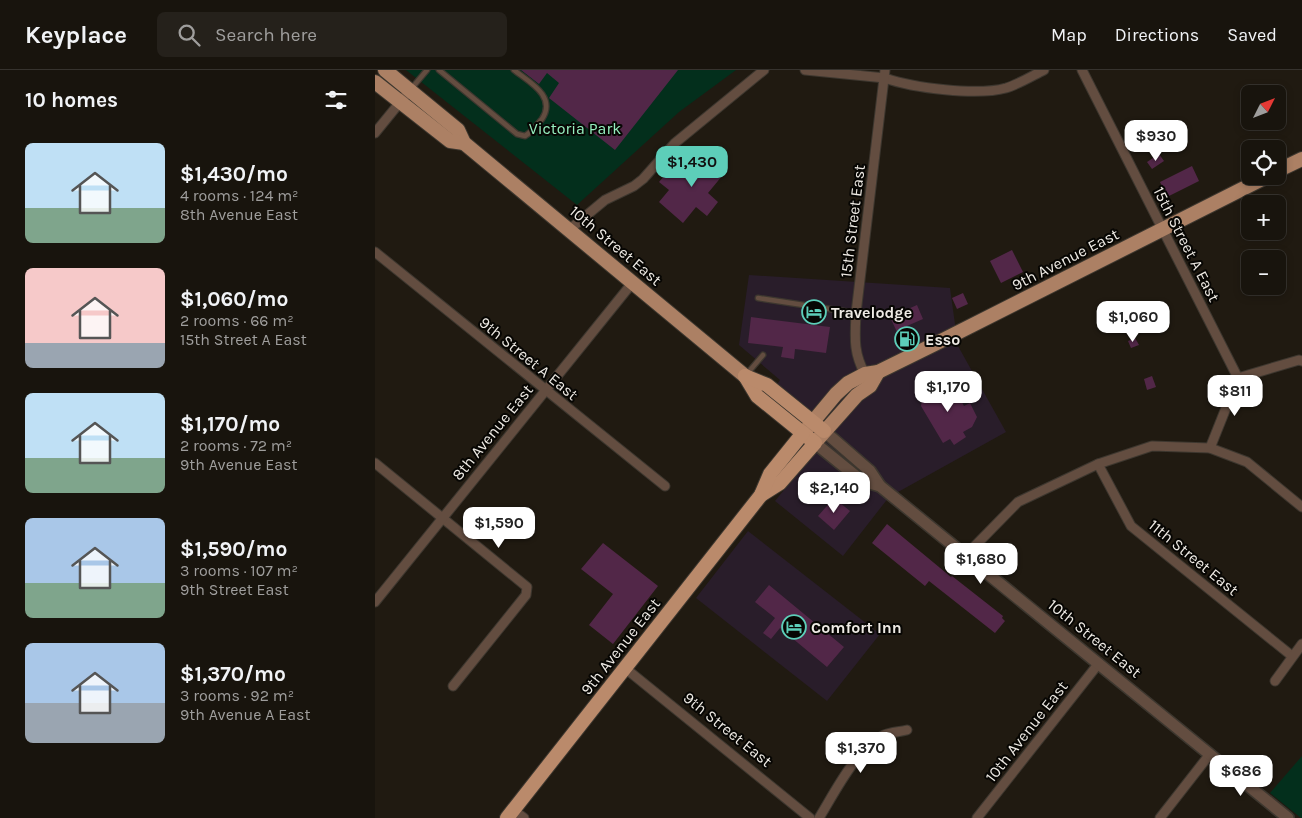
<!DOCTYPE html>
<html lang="en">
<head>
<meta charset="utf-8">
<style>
  :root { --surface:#18140d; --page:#25211b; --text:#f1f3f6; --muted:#9f9e9d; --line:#36332e; --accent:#5dceb9 }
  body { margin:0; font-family:Karla,sans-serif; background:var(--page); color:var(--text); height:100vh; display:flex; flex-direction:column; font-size:19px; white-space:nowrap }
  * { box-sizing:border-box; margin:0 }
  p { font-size:16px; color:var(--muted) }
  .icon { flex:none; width:28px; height:28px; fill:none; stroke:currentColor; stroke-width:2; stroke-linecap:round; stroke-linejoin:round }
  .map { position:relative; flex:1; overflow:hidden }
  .panel { display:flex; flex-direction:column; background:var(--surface); width:375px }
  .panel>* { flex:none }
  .needle { width:32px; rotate:48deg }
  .tools { position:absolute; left:866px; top:15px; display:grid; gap:10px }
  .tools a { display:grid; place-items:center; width:45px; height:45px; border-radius:8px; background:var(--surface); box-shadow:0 2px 8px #0003,0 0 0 1px var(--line); font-size:25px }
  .price { position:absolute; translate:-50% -42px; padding:0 11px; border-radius:10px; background:#fff; color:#222; font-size:16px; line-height:32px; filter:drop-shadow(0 1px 2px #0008) }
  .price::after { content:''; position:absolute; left:50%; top:30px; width:15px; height:11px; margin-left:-8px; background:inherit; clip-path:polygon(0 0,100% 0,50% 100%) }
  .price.active { background:var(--accent); color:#111 }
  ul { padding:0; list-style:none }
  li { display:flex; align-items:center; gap:15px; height:125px; padding:0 25px }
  li span { display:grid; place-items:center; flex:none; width:140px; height:100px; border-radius:8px; color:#555 }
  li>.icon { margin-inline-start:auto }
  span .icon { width:60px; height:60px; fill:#fffc; stroke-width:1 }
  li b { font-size:21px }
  h2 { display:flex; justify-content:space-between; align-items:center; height:60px; padding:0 25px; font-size:21px }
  header { display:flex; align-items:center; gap:30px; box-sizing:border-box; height:70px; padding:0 25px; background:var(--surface); border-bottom:1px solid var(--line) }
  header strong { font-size:24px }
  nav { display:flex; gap:28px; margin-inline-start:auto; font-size:18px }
  .search { width:350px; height:45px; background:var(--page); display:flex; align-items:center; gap:12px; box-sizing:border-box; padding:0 18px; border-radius:8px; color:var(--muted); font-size:19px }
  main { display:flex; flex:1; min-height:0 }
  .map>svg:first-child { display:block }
  .commercial { fill:#291d2a }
  .green { fill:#032f1c }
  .building { fill:#522748 }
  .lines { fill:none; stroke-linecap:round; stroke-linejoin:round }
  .service-casing { stroke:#3d372f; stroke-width:7 }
  .minor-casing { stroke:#3d372f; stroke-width:11 }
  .tertiary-casing { stroke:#3d372f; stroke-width:14 }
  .primary-casing { stroke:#3d372f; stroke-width:16 }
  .trunk-casing { stroke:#3d372f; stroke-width:16 }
  .service { stroke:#634d40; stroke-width:4.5 }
  .minor { stroke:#634d40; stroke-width:9 }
  .tertiary { stroke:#634d40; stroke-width:11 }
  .primary { stroke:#ac8064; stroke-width:14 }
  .trunk { stroke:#ba8a6b; stroke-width:14 }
  .labels { text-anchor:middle; stroke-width:4; stroke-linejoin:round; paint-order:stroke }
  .park-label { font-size:16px; fill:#95eebe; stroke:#070603 }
  .street-label { font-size:16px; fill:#eeeae4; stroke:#070603 }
  .poi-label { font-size:16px; font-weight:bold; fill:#eeeae4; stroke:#070603; text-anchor:start }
</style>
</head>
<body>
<header>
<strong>Keyplace</strong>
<div class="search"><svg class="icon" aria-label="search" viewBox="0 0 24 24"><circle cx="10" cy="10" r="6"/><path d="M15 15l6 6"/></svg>Search here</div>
<nav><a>Map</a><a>Directions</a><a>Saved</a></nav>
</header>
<main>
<section class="panel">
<h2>10 homes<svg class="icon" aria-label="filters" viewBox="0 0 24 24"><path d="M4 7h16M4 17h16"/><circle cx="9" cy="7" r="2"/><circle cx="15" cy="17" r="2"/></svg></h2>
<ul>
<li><span style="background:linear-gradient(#bfe0f5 65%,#7fa58c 0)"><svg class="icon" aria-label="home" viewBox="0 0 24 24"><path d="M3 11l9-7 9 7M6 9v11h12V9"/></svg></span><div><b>$1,430/mo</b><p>4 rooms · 124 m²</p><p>8th Avenue East</p></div></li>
<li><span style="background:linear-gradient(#f6c9c9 75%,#9aa5b1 0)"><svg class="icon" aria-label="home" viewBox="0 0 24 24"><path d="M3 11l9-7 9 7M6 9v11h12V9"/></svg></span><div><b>$1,060/mo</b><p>2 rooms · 66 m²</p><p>15th Street A East</p></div></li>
<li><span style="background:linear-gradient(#bfe0f5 65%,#7fa58c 0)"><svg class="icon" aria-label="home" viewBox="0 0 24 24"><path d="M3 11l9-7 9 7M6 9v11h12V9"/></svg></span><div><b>$1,170/mo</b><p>2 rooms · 72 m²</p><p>9th Avenue East</p></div></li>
<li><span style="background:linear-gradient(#a9c7e8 65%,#7fa58c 0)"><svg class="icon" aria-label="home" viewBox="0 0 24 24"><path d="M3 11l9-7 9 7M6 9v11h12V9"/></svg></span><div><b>$1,590/mo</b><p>3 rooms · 107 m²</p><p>9th Street East</p></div></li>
<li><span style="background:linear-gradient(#a9c7e8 60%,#9aa5b1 0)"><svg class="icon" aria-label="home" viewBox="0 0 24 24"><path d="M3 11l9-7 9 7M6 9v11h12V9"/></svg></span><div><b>$1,370/mo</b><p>3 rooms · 92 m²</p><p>9th Avenue A East</p></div></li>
</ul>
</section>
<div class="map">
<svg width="927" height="748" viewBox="0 0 927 748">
  <rect width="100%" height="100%" fill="#201a11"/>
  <g class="commercial">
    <path d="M 374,205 L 575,218 L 583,276 L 631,362 L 514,427 L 468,486 L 400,431 L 447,373 L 392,329 L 405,310 L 364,275 Z"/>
    <path d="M 373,461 L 505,564 L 452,631 L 321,528 Z"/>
  </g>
  <g class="green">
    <path d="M 31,0 L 361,0 L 304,42 L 202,135 Z"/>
    <path d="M 927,686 L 927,748 L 926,748 L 895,723 Z"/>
  </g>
  <g class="building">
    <path d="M 146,0 L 303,0 L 240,80 L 174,28 L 184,13 L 172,3 L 164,14 Z"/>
    <path d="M 329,81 L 352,100 L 333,123 L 343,132 L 332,146 L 321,137 L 308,153 L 284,132 L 294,120 L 284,112 L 296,98 L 307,107 Z"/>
    <path d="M 784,84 L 789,91 L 777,99 L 772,92 Z"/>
    <path d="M 817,96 L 824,111 L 792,127 L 785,112 Z"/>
    <path d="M 637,180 L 648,202 L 626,213 L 615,191 Z"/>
    <path d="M 588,223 L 593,234 L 582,239 L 577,228 Z"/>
    <path d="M 542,235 L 548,249 L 532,256 L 540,271 L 529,277 L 515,247 Z"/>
    <path d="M 376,247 L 455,257 L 451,283 L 420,279 L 419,289 L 406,287 L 408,277 L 373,273 Z"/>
    <path d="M 760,268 L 764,275 L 756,278 L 753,271 Z"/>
    <path d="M 777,306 L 781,317 L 772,320 L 769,309 Z"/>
    <path d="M 575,310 L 589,336 L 595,333 L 602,347 L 597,357 L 588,362 L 591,367 L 579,375 L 575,369 L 568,373 L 546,336 L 548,324 Z"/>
    <path d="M 459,428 L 475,441 L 459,460 L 443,446 Z"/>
    <path d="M 512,454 L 576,507 L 577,506 L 628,546 L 627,548 L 630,551 L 620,563 L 554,511 L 550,516 L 497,473 Z"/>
    <path d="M 228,473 L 283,516 L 238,574 L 214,555 L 238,524 L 206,499 Z"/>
    <path d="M 394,515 L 469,577 L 452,597 L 405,558 L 396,569 L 388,563 L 400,548 L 380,532 Z"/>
  </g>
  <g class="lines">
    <g class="service-casing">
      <g id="service">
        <path d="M 64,0 L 142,64 L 150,66 C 158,61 161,56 167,49 C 182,26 154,12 139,0"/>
        <path d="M 36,19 L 52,0"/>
        <path d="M 383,228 L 481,243"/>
        <path d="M 371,305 L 388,285"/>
      </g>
    </g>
    <g class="minor-casing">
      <g id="minor">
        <path d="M 430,0 L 510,8 C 538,18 602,26 631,18 C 644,14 657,6 669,0"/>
        <path d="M 707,0 L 863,308"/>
        <path d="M 0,63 L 35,20"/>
        <path d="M 195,159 L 230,130 L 259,116 L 268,109 L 300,73 L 389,0"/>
        <path d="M 0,182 L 290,416"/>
        <path d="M 490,304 C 478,282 480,267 481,243 L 510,0"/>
        <path d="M 863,308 L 924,290 L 927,291"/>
        <path d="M 835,378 L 863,308"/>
        <path d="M 0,393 L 152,517 L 151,525 L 78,616"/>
        <path d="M 723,394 L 756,456 L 917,586"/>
        <path d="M 590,486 L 643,432 L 723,394 L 777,376 L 835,378 L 872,392 L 927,437"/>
        <path d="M 0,532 L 258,212"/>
        <path d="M 250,598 L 435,748"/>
        <path d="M 900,611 L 927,574"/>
        <path d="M 138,740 L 149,748"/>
        <path d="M 444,748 C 460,722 481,679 509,665 C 516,662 524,662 532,660"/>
        <path d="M 602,748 L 724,593"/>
        <path d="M 785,748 L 835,684"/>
      </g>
    </g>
    <g class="tertiary-casing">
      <g id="tertiary">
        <path d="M 449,361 L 495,401 L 505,416 L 913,748"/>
        <path d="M 440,373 L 487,411 L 505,416"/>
      </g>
    </g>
    <g class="primary-casing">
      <g id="primary">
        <path d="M 10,0 L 83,60 L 89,73 L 370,306"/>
        <path d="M 0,12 L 75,71 L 89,73"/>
        <path d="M 902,101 L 927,89"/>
        <path d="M 431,360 L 461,324 L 473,313 L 490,304 L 503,302 L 568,270 L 893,106"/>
        <path d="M 443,369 L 482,325 L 495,316 L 503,302"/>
      </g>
    </g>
    <g class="trunk-casing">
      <g id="trunk">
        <path d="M 370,306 L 382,326 L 440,373 L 405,413 L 386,425"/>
        <path d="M 370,306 L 392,315 L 449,361"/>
        <path d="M 132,748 L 386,425 L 395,404 L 428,363"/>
      </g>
    </g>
    <use href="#service" class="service"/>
    <use href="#minor" class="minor"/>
    <use href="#tertiary" class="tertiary"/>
    <use href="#primary" class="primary"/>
    <use href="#trunk" class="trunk"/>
  </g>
  <defs>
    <g id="hotel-ring" transform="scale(1.25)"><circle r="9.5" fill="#070603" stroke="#5dceb9" stroke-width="1.5"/><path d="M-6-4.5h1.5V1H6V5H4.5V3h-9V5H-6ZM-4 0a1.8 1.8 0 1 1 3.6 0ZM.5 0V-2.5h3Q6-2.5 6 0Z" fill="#5dceb9"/></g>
    <g id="fuel-ring" transform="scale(1.25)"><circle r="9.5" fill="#070603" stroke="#5dceb9" stroke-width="1.5"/><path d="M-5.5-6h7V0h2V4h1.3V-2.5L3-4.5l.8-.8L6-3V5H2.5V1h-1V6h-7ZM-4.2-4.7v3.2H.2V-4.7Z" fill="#5dceb9"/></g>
  </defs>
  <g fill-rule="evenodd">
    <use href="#hotel-ring" x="439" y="242"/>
    <use href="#fuel-ring" x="532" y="269"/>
    <use href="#hotel-ring" x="419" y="557"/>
  </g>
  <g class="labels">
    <g class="park-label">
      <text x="200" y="64">Victoria Park</text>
    </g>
    <g class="street-label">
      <text transform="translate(477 151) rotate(-83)" y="6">15th Street East</text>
      <text transform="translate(812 174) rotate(63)" y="6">15th Street A East</text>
      <text transform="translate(241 175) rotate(40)" y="6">10th Street East</text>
      <text transform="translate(690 189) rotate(-27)" y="6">9th Avenue East</text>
      <text transform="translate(154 288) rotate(39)" y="6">9th Street A East</text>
      <text transform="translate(117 362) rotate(-51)" y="6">8th Avenue East</text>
      <text transform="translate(819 487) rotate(39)" y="6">11th Street East</text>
      <text transform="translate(720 568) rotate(39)" y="6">10th Street East</text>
      <text transform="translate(245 576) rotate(-52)" y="6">9th Avenue East</text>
      <text transform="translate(353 659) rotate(39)" y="6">9th Street East</text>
      <text transform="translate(651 661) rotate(-52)" y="6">10th Avenue East</text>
    </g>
    <g class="poi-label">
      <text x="456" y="248">Travelodge</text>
      <text x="550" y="275">Esso</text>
      <text x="436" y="563">Comfort Inn</text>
    </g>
  </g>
</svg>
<div class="tools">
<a><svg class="needle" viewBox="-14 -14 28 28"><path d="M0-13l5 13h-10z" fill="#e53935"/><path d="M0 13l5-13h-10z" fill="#9f9e9d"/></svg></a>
<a><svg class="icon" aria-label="locate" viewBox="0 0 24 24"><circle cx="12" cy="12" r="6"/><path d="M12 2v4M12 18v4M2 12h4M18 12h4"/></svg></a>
<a>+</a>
<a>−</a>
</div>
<b class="price" style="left:781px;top:92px">$930</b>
<b class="price active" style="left:317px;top:118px">$1,430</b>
<b class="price" style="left:758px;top:273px">$1,060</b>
<b class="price" style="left:573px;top:343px">$1,170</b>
<b class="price" style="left:860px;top:347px">$811</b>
<b class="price" style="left:459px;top:444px">$2,140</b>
<b class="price" style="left:124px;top:479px">$1,590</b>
<b class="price" style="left:606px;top:515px">$1,680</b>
<b class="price" style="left:486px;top:704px">$1,370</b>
<b class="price" style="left:866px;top:727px">$686</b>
</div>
</main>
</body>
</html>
